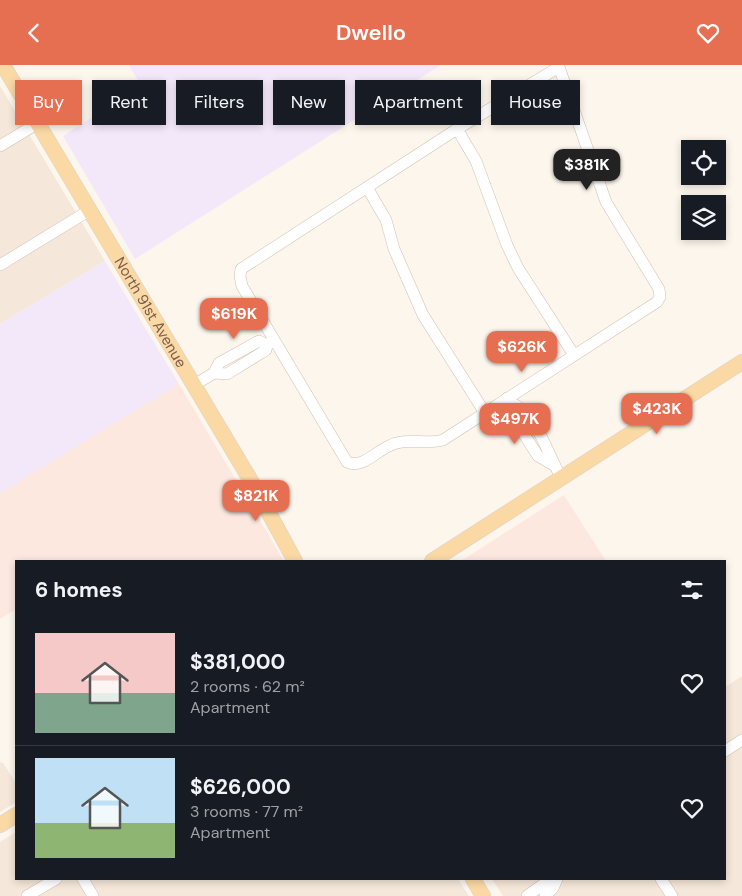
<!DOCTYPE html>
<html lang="en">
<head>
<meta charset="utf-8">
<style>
  :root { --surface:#171b24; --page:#20242c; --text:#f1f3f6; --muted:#9ea1a6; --line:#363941; --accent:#e76f51 }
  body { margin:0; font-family:"DM Sans",sans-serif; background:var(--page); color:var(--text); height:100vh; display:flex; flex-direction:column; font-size:19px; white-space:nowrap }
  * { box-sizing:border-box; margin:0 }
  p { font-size:16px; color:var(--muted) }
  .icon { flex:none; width:28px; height:28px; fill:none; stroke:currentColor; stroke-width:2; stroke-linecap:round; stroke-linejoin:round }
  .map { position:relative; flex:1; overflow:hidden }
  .details { position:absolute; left:15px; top:495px; width:711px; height:320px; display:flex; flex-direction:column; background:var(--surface); border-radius:0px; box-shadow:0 2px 8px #0003 }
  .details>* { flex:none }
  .banner { position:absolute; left:15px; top:15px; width:712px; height:45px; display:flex; gap:10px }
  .buttons { position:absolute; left:681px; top:75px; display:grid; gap:10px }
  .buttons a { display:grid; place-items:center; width:45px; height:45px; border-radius:0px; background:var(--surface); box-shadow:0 2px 8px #0003; font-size:25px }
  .price { position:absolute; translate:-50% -42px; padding:0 11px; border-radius:10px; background:var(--accent); color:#fff; font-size:16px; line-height:32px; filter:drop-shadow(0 1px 2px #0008) }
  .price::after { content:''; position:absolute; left:50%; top:30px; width:15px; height:11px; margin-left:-8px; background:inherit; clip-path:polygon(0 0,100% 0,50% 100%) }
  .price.on { background:#222; color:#fff }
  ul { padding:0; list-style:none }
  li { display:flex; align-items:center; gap:15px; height:125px; padding:0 20px }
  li+li { border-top:1px solid var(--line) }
  li span { display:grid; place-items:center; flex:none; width:140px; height:100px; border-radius:0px; color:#555 }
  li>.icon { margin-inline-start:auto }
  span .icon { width:60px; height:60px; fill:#fffc; stroke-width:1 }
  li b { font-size:21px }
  h2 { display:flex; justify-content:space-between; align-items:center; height:60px; padding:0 20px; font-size:21px }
  .tag { padding:0 18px; border-radius:0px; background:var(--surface); box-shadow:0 2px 8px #0003; font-size:18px; line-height:45px }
  .tag.on { background:var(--accent); color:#fff }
  header { display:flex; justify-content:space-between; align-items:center; height:65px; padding:0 20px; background:var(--accent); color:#fff; font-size:22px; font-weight:600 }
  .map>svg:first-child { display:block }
  .residential { fill:#f5e8da }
  .commercial { fill:#fde8e0 }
  .education { fill:#f3e8fa }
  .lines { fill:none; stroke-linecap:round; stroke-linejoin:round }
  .minor-casing { stroke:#d1beb0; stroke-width:12 }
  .major-casing { stroke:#dad1cd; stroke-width:16 }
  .minor { stroke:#fff; stroke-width:11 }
  .major { stroke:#fbd9a5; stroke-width:15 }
  .labels { text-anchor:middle; stroke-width:5; stroke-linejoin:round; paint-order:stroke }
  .street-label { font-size:15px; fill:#7a5c4d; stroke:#fffaf3 }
</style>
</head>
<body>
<header><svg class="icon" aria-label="back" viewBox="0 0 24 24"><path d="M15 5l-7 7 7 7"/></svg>Dwello<svg class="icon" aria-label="heart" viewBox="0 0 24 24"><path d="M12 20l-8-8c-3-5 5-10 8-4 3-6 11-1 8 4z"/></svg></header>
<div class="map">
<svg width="742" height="831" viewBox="0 0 742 831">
  <rect width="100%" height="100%" fill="#fdf6ec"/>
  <g class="residential">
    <path d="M 0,21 L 105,196 L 0,259 Z"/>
    <path d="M 742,611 L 742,831 L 503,831 L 492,814 L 725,814 L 725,622 Z"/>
    <path d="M 0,697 L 3,698 L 16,718 L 16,737 L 0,747 Z"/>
    <path d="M 16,767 L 16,814 L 458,814 L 469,831 L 0,831 L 0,777 Z"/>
  </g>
  <g class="commercial">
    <path d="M 179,319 L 284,496 L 16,496 L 16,544 L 0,554 L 0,428 Z"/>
    <path d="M 564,430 L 606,496 L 461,496 L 500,471 Z"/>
  </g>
  <g class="education">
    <path d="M 129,0 L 441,0 L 135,194 L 63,71 L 141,21 Z"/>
    <path d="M 105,196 L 179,319 L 0,428 L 0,259 Z"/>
  </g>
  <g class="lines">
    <g class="minor-casing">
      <g id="minor">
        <path d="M 559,2 L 606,137 L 659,224 L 660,232 L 657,237 L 443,375 C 425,380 405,372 389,381 C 375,387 362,404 347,397 L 242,221 L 240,211 L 241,204 L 457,64 Z"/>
        <path d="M 457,64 L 476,96 L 507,180 L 518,203 L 574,290"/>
        <path d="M 0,81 L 38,58"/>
        <path d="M 368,124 L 386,155 L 394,184 L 423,250 L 485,348"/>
        <path d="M 0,200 L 90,145"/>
        <path d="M 214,308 L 227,309 L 266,285 L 267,280 L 272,277"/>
        <path d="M 194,320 L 214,308 L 219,298 L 259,276 L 267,280"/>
        <path d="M 507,333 L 511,338 L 512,351 L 538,391 L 552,399"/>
        <path d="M 511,338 C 536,346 549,393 562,414"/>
        <path d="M 725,686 L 742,675"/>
        <path d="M 83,814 L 93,831"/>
        <path d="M 661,814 L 672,831"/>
        <path d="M 27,831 L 56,814"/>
        <path d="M 527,831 L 551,814"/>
        <path d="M 545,831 L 553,823 L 557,814"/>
      </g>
    </g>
    <g class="major-casing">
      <g id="major">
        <path id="s1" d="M 3,0 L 257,426 L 295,496"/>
        <path d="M 432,496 L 742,297"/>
        <path d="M 0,760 L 16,750"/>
        <path d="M 473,814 L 483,831"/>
      </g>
    </g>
    <use href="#minor" class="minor"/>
    <use href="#major" class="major"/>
  </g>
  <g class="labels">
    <g class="street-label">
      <text dy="5" stroke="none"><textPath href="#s1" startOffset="288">North 91st Avenue</textPath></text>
    </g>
  </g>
</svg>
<div class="buttons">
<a><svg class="icon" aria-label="locate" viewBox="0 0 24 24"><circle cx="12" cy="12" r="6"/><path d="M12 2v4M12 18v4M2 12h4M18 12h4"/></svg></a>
<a><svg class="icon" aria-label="layers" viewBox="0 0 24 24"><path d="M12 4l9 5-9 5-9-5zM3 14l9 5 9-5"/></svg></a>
</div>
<b class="price on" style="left:587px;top:126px">$381K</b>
<b class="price" style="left:234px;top:275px">$619K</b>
<b class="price" style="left:522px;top:308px">$626K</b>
<b class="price" style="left:657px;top:370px">$423K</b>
<b class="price" style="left:515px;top:380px">$497K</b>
<b class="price" style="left:256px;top:457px">$821K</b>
<div class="banner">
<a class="tag on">Buy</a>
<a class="tag">Rent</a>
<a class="tag">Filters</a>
<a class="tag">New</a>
<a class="tag">Apartment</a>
<a class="tag">House</a>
</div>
<section class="details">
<h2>6 homes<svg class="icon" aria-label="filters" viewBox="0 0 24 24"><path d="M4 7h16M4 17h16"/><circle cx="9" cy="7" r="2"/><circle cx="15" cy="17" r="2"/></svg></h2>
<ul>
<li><span style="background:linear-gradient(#f6c9c9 60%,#7fa58c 0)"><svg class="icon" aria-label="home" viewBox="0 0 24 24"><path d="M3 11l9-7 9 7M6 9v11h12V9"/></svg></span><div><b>$381,000</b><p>2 rooms · 62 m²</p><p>Apartment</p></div><svg class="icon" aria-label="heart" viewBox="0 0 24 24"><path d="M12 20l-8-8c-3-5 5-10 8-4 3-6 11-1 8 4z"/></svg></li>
<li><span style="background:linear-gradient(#bfe0f5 65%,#8fb573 0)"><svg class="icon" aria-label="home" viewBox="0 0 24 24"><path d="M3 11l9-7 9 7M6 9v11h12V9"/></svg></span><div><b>$626,000</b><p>3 rooms · 77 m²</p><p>Apartment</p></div><svg class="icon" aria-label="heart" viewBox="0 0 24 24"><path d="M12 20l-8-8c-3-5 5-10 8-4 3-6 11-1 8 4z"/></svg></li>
</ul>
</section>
</div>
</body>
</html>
